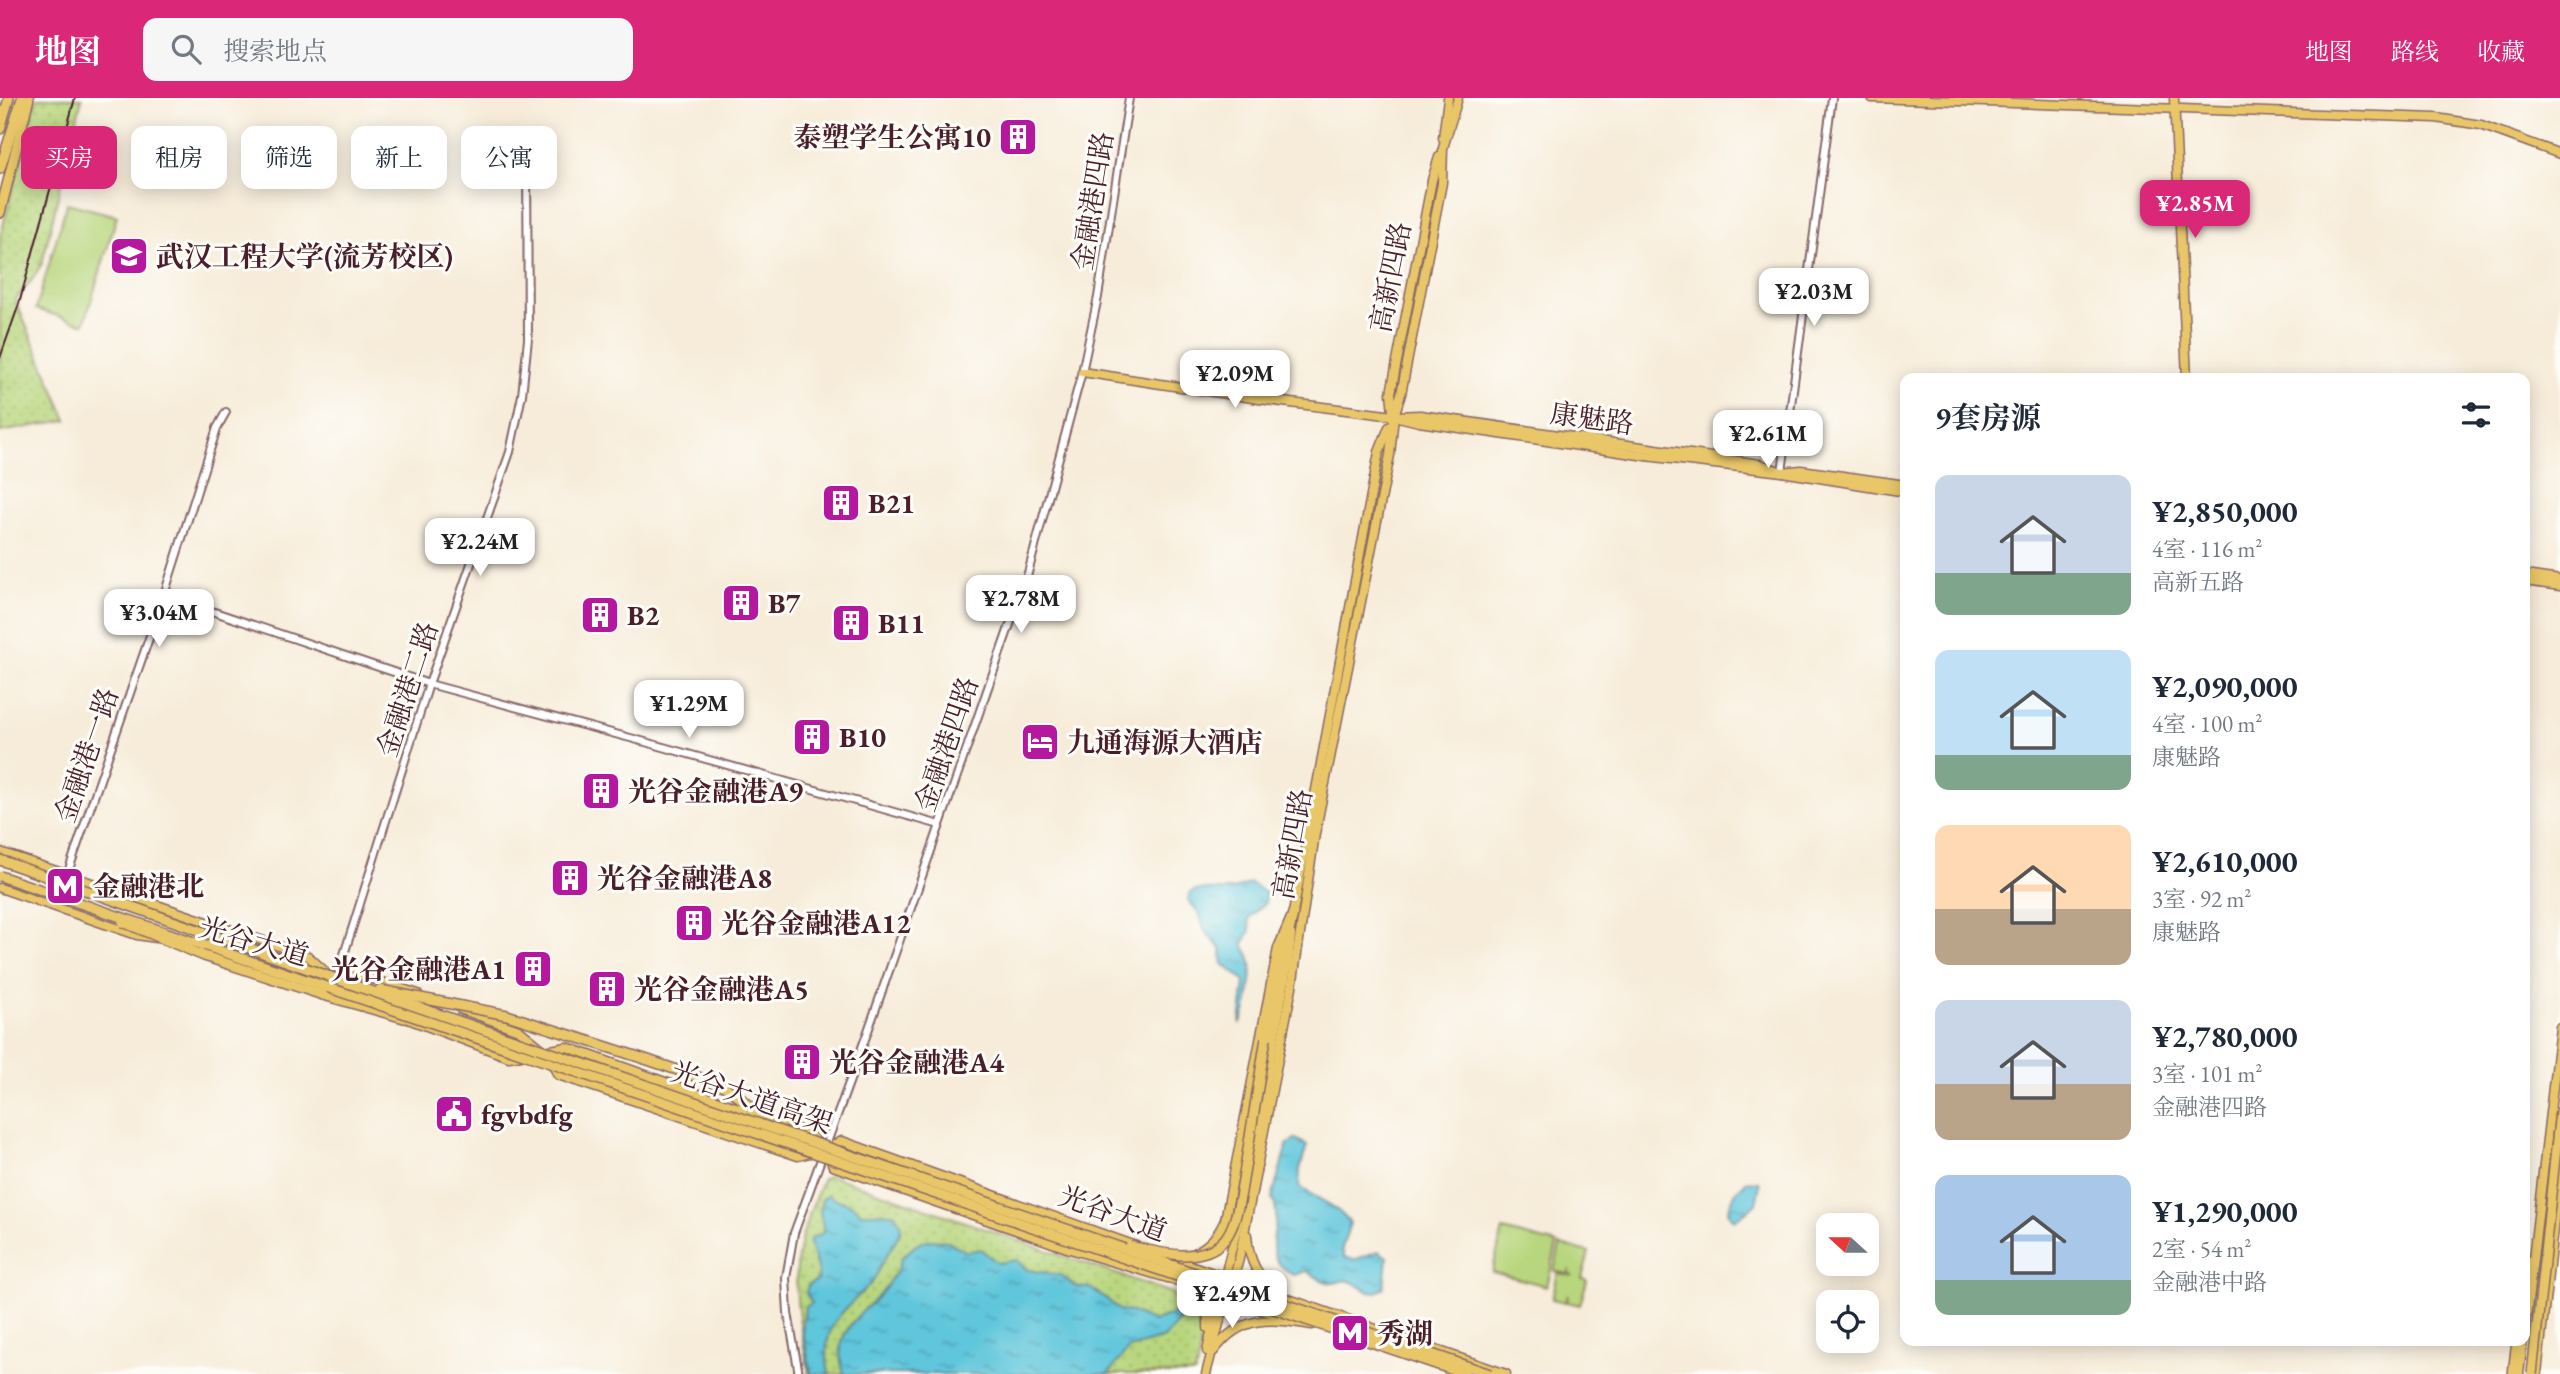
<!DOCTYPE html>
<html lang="zh">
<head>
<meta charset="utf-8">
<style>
  :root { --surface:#fff; --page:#f6f6f7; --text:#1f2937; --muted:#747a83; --accent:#db2777 }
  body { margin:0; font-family:"EB Garamond","Noto Serif SC",serif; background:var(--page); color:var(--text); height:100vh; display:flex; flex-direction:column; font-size:26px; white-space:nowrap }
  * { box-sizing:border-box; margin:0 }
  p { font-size:23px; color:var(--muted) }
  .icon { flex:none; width:38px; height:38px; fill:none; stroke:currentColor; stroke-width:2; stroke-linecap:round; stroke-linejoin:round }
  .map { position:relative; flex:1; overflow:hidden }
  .side { position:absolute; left:1900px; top:275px; width:630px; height:973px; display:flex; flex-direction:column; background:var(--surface); border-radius:14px; box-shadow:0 4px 18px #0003 }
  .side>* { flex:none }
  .top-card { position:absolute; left:21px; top:28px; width:665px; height:63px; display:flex; gap:14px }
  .needle { width:46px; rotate:291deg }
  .fabs { position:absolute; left:1816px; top:1115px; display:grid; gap:14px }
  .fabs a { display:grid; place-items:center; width:63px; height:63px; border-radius:14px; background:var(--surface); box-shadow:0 4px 18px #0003; font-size:35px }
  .price { position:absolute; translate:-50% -60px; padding:0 16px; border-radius:14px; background:#fff; color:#222; font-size:23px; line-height:46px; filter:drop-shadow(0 2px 4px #0008) }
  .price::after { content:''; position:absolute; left:50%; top:42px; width:21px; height:16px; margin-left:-10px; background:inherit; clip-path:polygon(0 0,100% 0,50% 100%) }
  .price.active { background:var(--accent); color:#fff }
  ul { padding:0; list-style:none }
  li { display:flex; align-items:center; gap:21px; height:175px; padding:0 35px }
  li span { display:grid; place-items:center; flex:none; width:196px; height:140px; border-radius:14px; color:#555 }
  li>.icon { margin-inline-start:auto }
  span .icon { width:84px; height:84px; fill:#fffc; stroke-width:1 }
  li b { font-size:30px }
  h2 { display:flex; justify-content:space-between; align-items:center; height:84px; padding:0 35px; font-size:30px }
  .pill { padding:0 24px; border-radius:14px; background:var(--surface); box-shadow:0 4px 18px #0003; font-size:24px; line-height:63px }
  .pill.active { background:var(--accent); color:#fff }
  header { display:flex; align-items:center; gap:42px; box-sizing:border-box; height:98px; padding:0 35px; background:var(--accent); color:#fff }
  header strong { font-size:33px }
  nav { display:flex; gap:38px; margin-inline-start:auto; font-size:24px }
  .search { width:490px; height:63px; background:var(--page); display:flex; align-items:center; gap:18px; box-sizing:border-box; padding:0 24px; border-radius:14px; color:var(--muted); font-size:26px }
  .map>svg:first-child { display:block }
  .green { fill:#b8d67d; stroke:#817a54; stroke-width:2 }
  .park { fill:url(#park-dots); stroke:#817a54; stroke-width:2 }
  .water { fill:url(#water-ripples); stroke:#547283; stroke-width:2 }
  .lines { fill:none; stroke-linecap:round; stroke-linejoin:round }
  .minor-casing { stroke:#876768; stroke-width:10 }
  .major-casing { stroke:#876768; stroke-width:11 }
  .highway-casing { stroke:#876768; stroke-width:12 }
  .minor { stroke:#fff; stroke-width:6 }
  .major { stroke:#e9c769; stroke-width:8 }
  .highway { stroke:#e9c769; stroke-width:9 }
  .tram { stroke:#4a1f2b; stroke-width:2 }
  .highway-bridge-casing { stroke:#876768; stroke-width:12; stroke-linecap:butt }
  .highway-bridge { stroke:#e9c769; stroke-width:9 }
  .labels { text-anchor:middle; stroke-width:6; stroke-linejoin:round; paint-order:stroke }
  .poi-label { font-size:28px; font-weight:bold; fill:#4a1f2b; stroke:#fdfcf7; text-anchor:start }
  .street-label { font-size:28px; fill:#4a1f2b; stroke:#fdfcf7 }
</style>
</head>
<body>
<header>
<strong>地图</strong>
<div class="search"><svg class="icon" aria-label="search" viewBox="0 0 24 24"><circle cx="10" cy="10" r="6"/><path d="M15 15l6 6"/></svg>搜索地点</div>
<nav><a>地图</a><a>路线</a><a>收藏</a></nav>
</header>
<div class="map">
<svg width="2560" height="1276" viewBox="0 0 2560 1276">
  <defs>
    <pattern id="park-dots" width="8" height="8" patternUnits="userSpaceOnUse" patternTransform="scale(1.75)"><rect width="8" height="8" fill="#b8d67d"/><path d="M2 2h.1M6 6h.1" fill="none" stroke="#a0b76c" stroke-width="1.8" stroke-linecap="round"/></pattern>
    <pattern id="water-ripples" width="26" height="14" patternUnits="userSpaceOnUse" patternTransform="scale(1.75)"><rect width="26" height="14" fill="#5fc6db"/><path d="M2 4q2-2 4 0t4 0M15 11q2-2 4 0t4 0" fill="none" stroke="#50a0b2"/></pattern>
  </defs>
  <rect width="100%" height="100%" fill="#fdfcf7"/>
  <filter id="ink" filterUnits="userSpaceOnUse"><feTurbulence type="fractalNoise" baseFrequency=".0143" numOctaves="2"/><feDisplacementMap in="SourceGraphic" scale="14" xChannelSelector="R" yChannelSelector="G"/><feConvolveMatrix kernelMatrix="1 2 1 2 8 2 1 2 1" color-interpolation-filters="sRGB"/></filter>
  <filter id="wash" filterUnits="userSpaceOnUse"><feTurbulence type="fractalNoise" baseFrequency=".00686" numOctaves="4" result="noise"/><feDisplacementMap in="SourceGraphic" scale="28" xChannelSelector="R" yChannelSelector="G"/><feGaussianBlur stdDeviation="1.57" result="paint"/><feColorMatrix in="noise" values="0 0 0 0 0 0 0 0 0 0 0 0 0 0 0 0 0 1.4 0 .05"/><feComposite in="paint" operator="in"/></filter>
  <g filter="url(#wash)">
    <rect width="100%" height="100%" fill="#f7ecd9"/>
    <g class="green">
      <path d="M 67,105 L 117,118 L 84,226 L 36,211 Z"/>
      <path d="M 1503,1132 L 1557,1146 L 1547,1188 L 1492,1174 Z"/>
      <path d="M 1560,1147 L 1589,1154 L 1582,1180 L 1587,1182 L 1580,1207 L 1567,1204 L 1568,1196 L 1565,1204 L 1552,1201 L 1558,1175 L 1573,1178 L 1569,1176 L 1570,1171 L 1568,1176 L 1554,1173 Z"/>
    </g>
    <g class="park">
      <path d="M 37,0 L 82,0 L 42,165 L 32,182 L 15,202 L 67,322 L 0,334 L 0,139 Z"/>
      <path d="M 829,1077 L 1171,1195 C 1206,1224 1204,1235 1195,1276 L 809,1276 C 801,1232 790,1187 801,1143 C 806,1122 815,1102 822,1082 Z"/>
    </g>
    <g class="water">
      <path d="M 1250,785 L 1266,795 L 1265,805 L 1249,820 L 1250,833 L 1243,846 C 1245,851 1249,856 1250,861 C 1255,874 1247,914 1240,926 L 1245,883 L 1223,866 L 1221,851 L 1204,832 L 1200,817 L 1188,801 L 1191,794 L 1196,792 L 1233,792 Z"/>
      <path d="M 1295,1041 L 1307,1047 L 1300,1071 L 1299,1088 C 1320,1104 1332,1103 1350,1125 L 1342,1150 L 1344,1159 L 1354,1162 L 1378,1153 L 1387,1159 L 1384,1190 C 1368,1202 1362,1186 1349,1183 C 1343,1181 1338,1185 1333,1185 C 1324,1185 1314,1178 1307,1173 L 1294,1177 C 1253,1155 1287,1128 1272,1100 L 1287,1047 Z"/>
      <path d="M 1746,1083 L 1759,1084 L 1760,1086 L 1756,1106 L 1735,1122 L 1730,1118 L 1728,1113 L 1735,1095 Z"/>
      <path d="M 828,1097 C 839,1105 852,1103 861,1115 L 894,1115 L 900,1124 L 901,1132 C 895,1144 889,1154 882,1165 C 878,1171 877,1179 872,1184 C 842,1217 819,1225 829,1276 L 811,1276 L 802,1232 L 805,1209 L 812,1205 L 806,1195 L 808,1187 L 818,1182 C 820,1166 809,1156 810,1141 L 820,1137 L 824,1132 L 820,1115 L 822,1101 Z"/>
      <path d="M 927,1142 L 948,1143 L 967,1154 L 980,1151 L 998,1165 L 1016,1162 L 1028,1172 L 1060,1177 L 1076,1189 L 1090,1190 L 1108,1202 L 1120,1213 L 1132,1214 L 1153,1224 L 1178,1214 L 1179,1223 L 1164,1240 L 1129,1250 L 1108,1276 L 844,1276 C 830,1235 859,1219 883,1193 C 887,1189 889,1183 892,1179 C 898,1172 900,1170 901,1160 L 916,1147 Z"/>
    </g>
  </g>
  <g filter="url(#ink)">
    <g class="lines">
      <g class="minor-casing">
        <g id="minor">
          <path d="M 1782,374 L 1832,0"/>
          <path d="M 164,497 L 429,586 L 649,645 L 940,727"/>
          <path d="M 67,777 L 164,497 L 217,330 L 226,314"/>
          <path d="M 336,882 L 429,586 L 510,354 L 522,297 L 528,241 L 527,61"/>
          <path d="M 799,1276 L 788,1215 L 786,1180 L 794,1135 L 868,933 L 1028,475 L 1082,274 L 1098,199 L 1129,0"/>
        </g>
      </g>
      <g class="major-casing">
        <g id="major">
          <path d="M 1872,0 L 2436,20 L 2481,27 L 2560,56"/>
          <path d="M 2174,0 L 2187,280"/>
          <path d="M 1443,40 L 1448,0"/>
          <path d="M 1082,274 L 1259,301 L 1394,318"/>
          <path d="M 1393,314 L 1391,295 L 1432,82 L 1439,59"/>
          <path d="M 1420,317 L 1760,366 L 1782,374 L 1646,358 L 1419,324 L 1394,318 Z"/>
          <path d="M 1906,387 L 1801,372 L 1782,374 L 1906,394"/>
          <path d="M 2525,477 L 2560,482"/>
          <path d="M 2525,483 L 2560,488"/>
          <path d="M 0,754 L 308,858 L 330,878"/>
          <path d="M 0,790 L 137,837 L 156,840"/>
          <path d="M 340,882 L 361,877 L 418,896"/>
          <path d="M 316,884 L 336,884 L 347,895"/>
          <path d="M 460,911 L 519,932 L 545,953 L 567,949 L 806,1034 L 819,1045"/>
          <path d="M 400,918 L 509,959 L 545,953 L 558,977 L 798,1058 L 814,1054"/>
          <path d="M 826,1051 L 842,1043 L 1136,1148"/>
          <path d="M 829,1057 L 833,1068 L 1070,1151 L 1181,1184 L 1218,1199 L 1278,1217"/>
          <path d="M 1245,1096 L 1288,865 L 1291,837"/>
          <path d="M 1247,1137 C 1249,1166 1258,1178 1279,1197"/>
          <path d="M 1196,1154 C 1211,1146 1218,1137 1225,1122 L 1278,850 L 1293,815 L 1379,354 L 1389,329"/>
          <path d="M 1161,1157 L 1506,1276"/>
          <path d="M 1224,1182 L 1241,1113"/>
          <path d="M 1232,1185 L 1239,1161 L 1292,889 L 1315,736 L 1390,357 L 1394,318 L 1401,296 L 1442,85 L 1443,50 L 1458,0"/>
          <path d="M 1189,1190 C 1201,1200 1209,1214 1208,1230"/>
          <path d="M 2525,1229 L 2560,929"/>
          <path d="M 1207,1253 L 1219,1197"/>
          <path d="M 1214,1253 C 1241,1216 1271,1220 1312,1227"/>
          <path d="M 1206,1276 L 1220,1222 L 1229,1198"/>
          <path d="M 2519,1276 L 2523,1242"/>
          <path d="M 2537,1276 L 2560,1068"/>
        </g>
      </g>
      <g class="highway-casing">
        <g id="highway">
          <path d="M 0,31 L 9,0"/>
          <path d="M 0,71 L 22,0"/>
          <path d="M 0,115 L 29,0"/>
          <path d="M 323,897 L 404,920"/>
          <path d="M 1266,940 L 1293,815"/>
          <path d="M 645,961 L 724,988 L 764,1018"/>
          <path d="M 2525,1175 L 2527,1163"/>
          <path d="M 2513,1276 L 2517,1242"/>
        </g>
      </g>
      <use href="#minor" class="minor"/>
      <use href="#major" class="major"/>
      <use href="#highway" class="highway"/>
      <path class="tram" d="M 0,260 L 19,206 L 75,0"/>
      <g class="highway-bridge-casing">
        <g id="highway-bridge">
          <path d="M 0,762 L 362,890 L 1490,1276"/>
          <path d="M 0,778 L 1465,1276"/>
          <path d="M 123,824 L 204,858 L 323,897"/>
          <path d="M 380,892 L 507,917 L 645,961"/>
          <path d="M 1130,1148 C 1158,1155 1203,1167 1225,1141 C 1235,1128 1238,1109 1241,1094 L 1266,940"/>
          <path d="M 2532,1276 L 2560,1013"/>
        </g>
      </g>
      <use href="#highway-bridge" class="highway-bridge"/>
    </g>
  </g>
  <defs>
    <g id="building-square" transform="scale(2.0125)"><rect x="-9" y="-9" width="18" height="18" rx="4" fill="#b5179e" stroke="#fdfcf7"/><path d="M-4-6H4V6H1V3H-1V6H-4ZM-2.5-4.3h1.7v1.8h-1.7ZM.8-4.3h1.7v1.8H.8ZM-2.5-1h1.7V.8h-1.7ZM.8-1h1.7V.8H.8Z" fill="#fff"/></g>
    <g id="university-square" transform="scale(2.0125)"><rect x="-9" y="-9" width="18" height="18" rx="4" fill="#b5179e" stroke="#fdfcf7"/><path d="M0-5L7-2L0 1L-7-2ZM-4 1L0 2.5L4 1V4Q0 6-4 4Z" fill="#fff"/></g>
    <g id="hotel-square" transform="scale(2.0125)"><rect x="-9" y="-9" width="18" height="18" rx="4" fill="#b5179e" stroke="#fdfcf7"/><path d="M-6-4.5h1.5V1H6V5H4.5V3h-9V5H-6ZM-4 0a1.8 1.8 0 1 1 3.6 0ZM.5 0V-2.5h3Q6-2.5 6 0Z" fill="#fff"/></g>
    <g id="metro-square" transform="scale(2.0125)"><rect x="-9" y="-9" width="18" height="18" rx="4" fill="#b5179e" stroke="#fdfcf7"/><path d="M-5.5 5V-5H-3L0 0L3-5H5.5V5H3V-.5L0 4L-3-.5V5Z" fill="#fff"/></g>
    <g id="civic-square" transform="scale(2.0125)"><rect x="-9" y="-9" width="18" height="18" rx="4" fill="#b5179e" stroke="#fdfcf7"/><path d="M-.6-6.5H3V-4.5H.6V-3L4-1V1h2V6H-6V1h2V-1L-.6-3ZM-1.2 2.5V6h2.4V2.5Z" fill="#fff"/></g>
  </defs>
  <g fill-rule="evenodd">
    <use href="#building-square" x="1018" y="39"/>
    <use href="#university-square" x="129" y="158"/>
    <use href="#building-square" x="841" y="405"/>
    <use href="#building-square" x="741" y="505"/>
    <use href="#building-square" x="600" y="517"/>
    <use href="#building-square" x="851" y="525"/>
    <use href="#building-square" x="812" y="639"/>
    <use href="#hotel-square" x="1040" y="644"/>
    <use href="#building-square" x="601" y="693"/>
    <use href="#building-square" x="570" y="780"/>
    <use href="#metro-square" x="65" y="788"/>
    <use href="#building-square" x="694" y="825"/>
    <use href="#building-square" x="533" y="871"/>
    <use href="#building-square" x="607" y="891"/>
    <use href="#building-square" x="802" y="964"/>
    <use href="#civic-square" x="454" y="1016"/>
    <use href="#metro-square" x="1350" y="1235"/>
  </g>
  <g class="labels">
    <g class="poi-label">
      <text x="991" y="49" text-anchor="end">泰塑学生公寓10</text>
      <text x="156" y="168">武汉工程大学(流芳校区)</text>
      <text x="868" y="415">B21</text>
      <text x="768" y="515">B7</text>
      <text x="627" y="527">B2</text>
      <text x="878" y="535">B11</text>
      <text x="839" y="649">B10</text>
      <text x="1067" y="654">九通海源大酒店</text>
      <text x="628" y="703">光谷金融港A9</text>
      <text x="597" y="790">光谷金融港A8</text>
      <text x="92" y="798">金融港北</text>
      <text x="721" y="835">光谷金融港A12</text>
      <text x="506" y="881" text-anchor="end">光谷金融港A1</text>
      <text x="634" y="901">光谷金融港A5</text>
      <text x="829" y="974">光谷金融港A4</text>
      <text x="481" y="1026">fgvbdfg</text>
      <text x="1377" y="1245">秀湖</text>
    </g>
    <g class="street-label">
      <text transform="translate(1092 103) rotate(-81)" y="10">金融港四路</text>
      <text transform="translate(1390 179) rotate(-79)" y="10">高新四路</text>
      <text transform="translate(1592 320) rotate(8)" y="10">康魅路</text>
      <text transform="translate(407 591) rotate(-72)" y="10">金融港二路</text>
      <text transform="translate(946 646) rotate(-71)" y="10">金融港四路</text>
      <text transform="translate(86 657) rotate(-71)" y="10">金融港一路</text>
      <text transform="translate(1292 746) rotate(-80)" y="10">高新四路</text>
      <text transform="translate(254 843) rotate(16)" y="10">光谷大道</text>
      <text transform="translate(752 999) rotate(19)" y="10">光谷大道高架</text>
      <text transform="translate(1113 1115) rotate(20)" y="10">光谷大道</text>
    </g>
  </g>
</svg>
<div class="fabs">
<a><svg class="needle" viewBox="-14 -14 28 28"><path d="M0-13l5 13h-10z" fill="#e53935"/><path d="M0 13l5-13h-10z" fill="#747a83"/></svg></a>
<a><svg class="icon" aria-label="locate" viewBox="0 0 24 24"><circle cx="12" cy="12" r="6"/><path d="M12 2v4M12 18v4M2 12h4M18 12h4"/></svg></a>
</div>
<b class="price active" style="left:2195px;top:142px">¥2.85M</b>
<b class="price" style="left:1814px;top:230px">¥2.03M</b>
<b class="price" style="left:1235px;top:312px">¥2.09M</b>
<b class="price" style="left:1768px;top:372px">¥2.61M</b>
<b class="price" style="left:480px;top:480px">¥2.24M</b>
<b class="price" style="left:1021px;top:537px">¥2.78M</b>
<b class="price" style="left:159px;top:551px">¥3.04M</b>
<b class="price" style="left:689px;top:642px">¥1.29M</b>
<b class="price" style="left:1232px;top:1232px">¥2.49M</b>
<div class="top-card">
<a class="pill active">买房</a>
<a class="pill">租房</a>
<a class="pill">筛选</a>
<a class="pill">新上</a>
<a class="pill">公寓</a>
</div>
<section class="side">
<h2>9套房源<svg class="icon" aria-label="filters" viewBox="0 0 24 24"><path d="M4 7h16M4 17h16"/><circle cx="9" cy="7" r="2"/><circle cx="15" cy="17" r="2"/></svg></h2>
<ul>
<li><span style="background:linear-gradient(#c9d6e8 70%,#7fa58c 0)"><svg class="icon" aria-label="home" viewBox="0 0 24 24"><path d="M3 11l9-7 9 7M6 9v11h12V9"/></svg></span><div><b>¥2,850,000</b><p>4室 · 116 m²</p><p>高新五路</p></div></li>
<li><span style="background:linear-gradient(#bfe0f5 75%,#7fa58c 0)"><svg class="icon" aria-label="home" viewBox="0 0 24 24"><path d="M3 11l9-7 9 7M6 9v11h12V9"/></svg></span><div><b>¥2,090,000</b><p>4室 · 100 m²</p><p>康魅路</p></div></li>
<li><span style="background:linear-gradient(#ffd9b3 60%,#b9a48a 0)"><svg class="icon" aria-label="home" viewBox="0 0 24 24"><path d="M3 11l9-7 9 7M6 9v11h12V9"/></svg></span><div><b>¥2,610,000</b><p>3室 · 92 m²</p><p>康魅路</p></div></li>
<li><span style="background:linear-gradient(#c9d6e8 60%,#b9a48a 0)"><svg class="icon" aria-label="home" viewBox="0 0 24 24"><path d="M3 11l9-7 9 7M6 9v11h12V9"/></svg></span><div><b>¥2,780,000</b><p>3室 · 101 m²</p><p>金融港四路</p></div></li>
<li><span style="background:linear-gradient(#a9c7e8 75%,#7fa58c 0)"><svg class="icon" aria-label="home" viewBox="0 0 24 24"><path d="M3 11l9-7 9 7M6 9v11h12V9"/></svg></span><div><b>¥1,290,000</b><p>2室 · 54 m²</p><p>金融港中路</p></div></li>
</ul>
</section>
</div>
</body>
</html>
